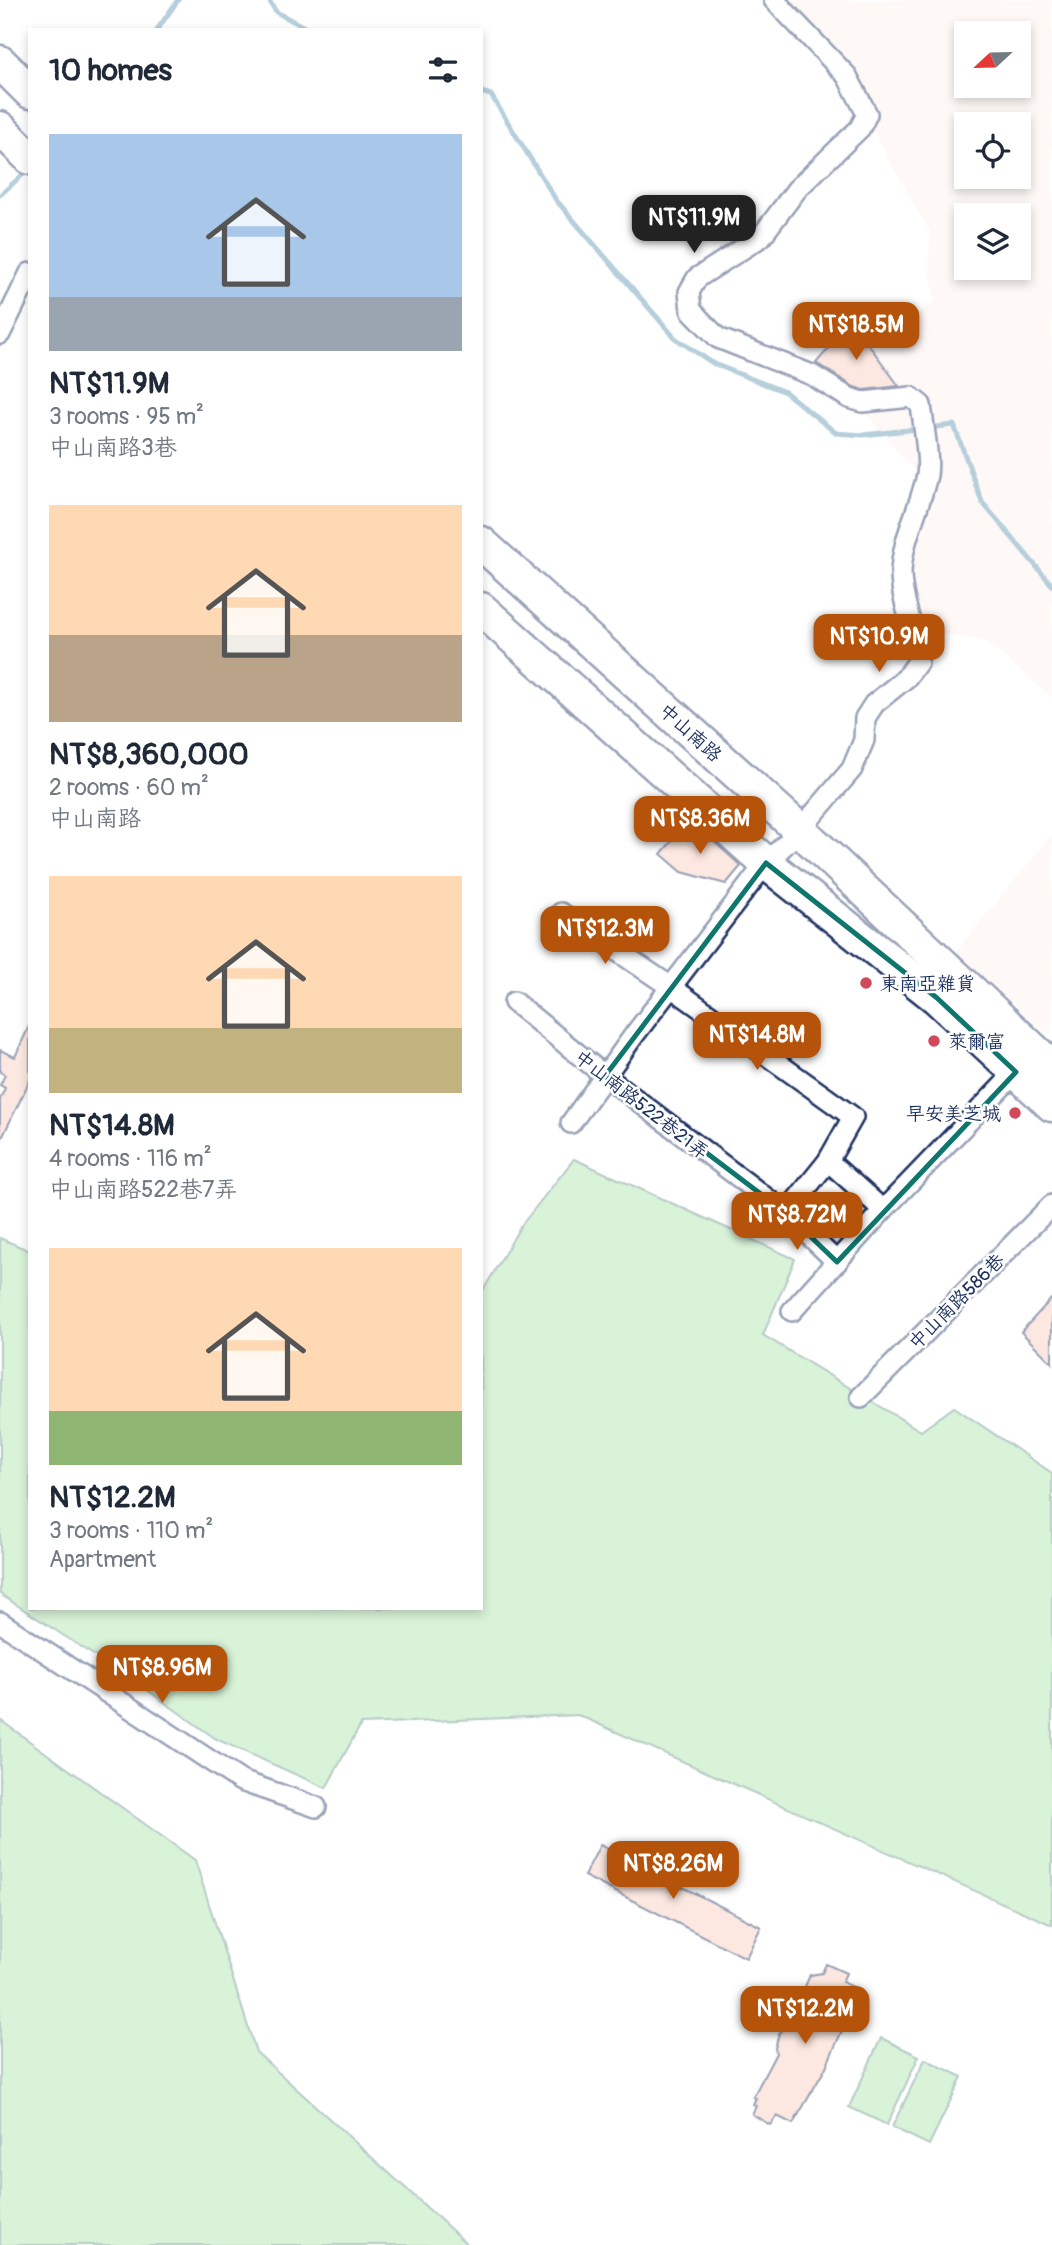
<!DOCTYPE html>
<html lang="en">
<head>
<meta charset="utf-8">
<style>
  :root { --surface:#fff; --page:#f6f6f7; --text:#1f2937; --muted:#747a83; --accent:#b45309 }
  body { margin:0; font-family:Pangolin,"LXGW WenKai TC",sans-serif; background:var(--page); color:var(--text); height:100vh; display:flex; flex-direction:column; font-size:26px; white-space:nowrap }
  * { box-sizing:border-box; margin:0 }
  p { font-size:23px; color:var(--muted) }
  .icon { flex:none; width:38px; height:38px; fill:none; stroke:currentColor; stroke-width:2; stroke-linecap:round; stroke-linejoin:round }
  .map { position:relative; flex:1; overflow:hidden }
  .details { position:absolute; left:28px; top:28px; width:455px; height:1582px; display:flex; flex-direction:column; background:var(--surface); border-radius:0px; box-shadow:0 4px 10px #0003 }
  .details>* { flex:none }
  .needle { width:46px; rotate:248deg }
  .buttons { position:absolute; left:954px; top:21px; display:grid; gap:14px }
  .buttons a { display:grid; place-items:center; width:77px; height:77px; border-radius:0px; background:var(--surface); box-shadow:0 4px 10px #0003; font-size:35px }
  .price { position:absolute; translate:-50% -60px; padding:0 16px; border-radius:14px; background:var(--accent); color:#fff; font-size:23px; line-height:46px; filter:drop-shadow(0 2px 4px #0008) }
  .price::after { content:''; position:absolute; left:50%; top:42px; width:21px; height:16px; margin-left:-10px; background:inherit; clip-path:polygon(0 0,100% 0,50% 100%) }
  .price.on { background:#222; color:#fff }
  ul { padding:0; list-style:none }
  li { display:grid; align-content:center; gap:14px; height:371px; padding:0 21px }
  li span { display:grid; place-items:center; height:217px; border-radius:0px; color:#555 }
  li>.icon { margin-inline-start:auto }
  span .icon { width:126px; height:126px; fill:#fffc; stroke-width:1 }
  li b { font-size:30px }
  h2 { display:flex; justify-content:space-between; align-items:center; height:84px; padding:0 21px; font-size:30px }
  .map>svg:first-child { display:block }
  .built { fill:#fdf0ea; fill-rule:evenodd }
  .green { fill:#a8e4a9; stroke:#628a84; stroke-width:2 }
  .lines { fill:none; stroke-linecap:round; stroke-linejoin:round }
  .stream { stroke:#5d94b0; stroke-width:5 }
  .building { fill:#f8ccba; stroke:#1b2f5e; stroke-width:2 }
  .street-casing { stroke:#1b2f5e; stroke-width:24 }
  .primary-casing { stroke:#1b2f5e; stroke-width:37 }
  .street { stroke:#fff; stroke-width:19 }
  .primary { stroke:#fff; stroke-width:32 }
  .marked { fill:none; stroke:#0f766e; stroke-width:5; stroke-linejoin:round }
  .poi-dot { fill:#d1495b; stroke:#fff; stroke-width:2.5 }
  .labels { text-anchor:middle; stroke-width:5; stroke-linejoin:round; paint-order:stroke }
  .street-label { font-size:19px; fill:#1b2f5e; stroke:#fff }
  .poi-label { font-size:19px; fill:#1b2f5e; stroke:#fff; text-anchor:start }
</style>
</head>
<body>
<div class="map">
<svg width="1052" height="2245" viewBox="0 0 1052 2245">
  <rect width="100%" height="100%" fill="#fff"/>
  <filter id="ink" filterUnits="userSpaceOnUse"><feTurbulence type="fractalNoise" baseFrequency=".0143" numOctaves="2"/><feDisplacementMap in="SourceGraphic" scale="14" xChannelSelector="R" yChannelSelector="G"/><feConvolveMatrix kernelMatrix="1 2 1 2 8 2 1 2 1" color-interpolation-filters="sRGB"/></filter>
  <g filter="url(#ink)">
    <g class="built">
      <path d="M 783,0 L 1052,0 L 1052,697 L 984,641 L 918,630 L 911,566 L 924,482 L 851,396 L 854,366 L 935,300 L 929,263 L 930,232 L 866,119 L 872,96 ZM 966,33 L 1018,33 L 1018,86 L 966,86 ZM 966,124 L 1018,124 L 1018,177 L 966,177 ZM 966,215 L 1018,215 L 1018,268 L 966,268 Z"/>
      <path d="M 1052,835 L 1052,1037 L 955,953 Z"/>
    </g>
    <g class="green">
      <path d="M 574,1159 L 795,1259 L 763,1335 L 921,1431 L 954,1407 L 1052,1473 L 1052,1925 L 578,1715 L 361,1724 L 326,1788 L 216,1739 L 147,1690 L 0,1594 L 0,1238 L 30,1251 L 30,1608 L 481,1608 L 481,1294 L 520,1227 Z"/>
      <path d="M 0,1720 L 195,1860 L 256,2052 L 468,2245 L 0,2245 Z"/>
      <path d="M 881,2038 L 919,2056 L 887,2125 L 849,2107 Z"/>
      <path d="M 925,2059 L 962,2077 L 929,2145 L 892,2127 Z"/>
    </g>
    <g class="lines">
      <g class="stream">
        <path d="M 269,0 L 276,12 L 310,30"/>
        <path d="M 157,30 L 178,0"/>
        <path d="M 481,92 L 491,95 L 556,200 L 675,338 L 714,364 L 785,392 L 836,433 L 863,435 L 954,425 L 982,502 L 1052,585"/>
        <path d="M 0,195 L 29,169"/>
      </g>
    </g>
    <g class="building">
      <path d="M 852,322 L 899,386 L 864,390 L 854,387 L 816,363 Z"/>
      <path d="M 690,820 L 741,866 L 726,884 L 682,872 L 661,854 Z"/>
      <path d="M 30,1024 L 30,1080 L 0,1142 L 0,1099 L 5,1088 L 0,1085 L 5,1075 L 0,1072 L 0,1050 L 15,1057 Z"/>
      <path d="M 1052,1298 L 1052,1363 L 1021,1332 Z"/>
      <path d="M 600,1845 L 761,1927 L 746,1958 L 584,1876 Z"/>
      <path d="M 826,1964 L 846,1973 L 842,1982 L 860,1990 L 825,2069 L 793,2124 L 777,2116 L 770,2125 L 752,2114 L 756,2106 L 753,2104 L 756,2098 L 753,2097 L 776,2053 L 775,2048 L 779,2034 L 791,2019 L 810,1975 L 822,1973 Z"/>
    </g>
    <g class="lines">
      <g class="street-casing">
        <g id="street">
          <path d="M 0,334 L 30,273"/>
          <path d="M 514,1002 L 605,1076 L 786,1213 L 828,1161 L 853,1117 L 671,987 L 561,913"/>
          <path d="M 571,1123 L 635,1034 L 766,863 L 800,830 L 852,769 L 864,740 L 865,718 L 874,704 L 906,678 L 918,662 C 917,631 901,604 901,573 C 902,539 920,508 927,475 C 930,459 923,423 921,405 L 911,397 L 863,402 L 849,398 L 812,375 L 718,338 L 691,310 L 689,292 L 697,278 L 761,237 L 797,189 L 860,128 L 867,114 L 847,76 L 774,0"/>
          <path d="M 828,1161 L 883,1210"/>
          <path d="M 786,1213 L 837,1262"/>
          <path d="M 792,1311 L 883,1210 L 1016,1072"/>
          <path d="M 861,1397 L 1052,1205"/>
          <path d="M 0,1622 L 241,1781 L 316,1807"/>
        </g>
      </g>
      <g class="primary-casing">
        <g id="primary">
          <path d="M 0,62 L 30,92"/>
          <path d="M 0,128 L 30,158"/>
          <path d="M 481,543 L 800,830 L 1052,1067"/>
          <path d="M 481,609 L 766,863 L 937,998 L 1052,1105"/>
        </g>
      </g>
      <use href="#street" class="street"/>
      <use href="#primary" class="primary"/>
    </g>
  </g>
  <path d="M0 0H1052V2245H0ZM 766,863 L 937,998 L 1016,1072 L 837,1262 L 786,1213 L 605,1076 Z" fill="#fff" fill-opacity=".55" fill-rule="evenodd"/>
  <path class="marked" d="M 766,863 L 937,998 L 1016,1072 L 837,1262 L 786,1213 L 605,1076 Z"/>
  <g class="poi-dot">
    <circle cx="866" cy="983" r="7"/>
    <circle cx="934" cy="1041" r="7"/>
    <circle cx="1015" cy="1113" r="7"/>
  </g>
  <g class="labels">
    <g class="street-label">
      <text transform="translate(691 732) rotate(42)" y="7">中山南路</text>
      <text transform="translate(642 1104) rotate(38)" y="7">中山南路522巷21弄</text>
      <text transform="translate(956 1301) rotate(-45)" y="7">中山南路586巷</text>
    </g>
    <g class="poi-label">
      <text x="880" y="990">東南亞雜貨</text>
      <text x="948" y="1048">萊爾富</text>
      <text x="1001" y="1120" text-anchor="end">早安美芝城</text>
    </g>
  </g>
</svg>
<div class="buttons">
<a><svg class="needle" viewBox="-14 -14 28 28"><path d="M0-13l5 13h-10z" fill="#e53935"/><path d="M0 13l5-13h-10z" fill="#747a83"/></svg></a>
<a><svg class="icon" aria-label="locate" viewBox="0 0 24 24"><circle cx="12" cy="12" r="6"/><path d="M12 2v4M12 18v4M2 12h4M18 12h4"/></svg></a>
<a><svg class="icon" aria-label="layers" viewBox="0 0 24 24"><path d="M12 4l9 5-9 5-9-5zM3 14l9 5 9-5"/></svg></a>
</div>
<b class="price on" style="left:694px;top:255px">NT$11.9M</b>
<b class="price" style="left:856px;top:362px">NT$18.5M</b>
<b class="price" style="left:879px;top:674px">NT$10.9M</b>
<b class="price" style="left:700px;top:856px">NT$8.36M</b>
<b class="price" style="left:605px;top:966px">NT$12.3M</b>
<b class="price" style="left:757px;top:1072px">NT$14.8M</b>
<b class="price" style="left:797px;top:1252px">NT$8.72M</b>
<b class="price" style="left:162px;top:1705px">NT$8.96M</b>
<b class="price" style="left:673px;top:1901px">NT$8.26M</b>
<b class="price" style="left:805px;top:2046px">NT$12.2M</b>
<section class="details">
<h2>10 homes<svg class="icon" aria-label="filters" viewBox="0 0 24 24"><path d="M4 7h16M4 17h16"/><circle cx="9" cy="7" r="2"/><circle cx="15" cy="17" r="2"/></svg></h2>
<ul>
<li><span style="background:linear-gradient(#a9c7e8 75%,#9aa5b1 0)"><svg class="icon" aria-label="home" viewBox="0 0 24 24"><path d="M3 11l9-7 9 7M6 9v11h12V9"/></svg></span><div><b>NT$11.9M</b><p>3 rooms · 95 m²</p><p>中山南路3巷</p></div></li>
<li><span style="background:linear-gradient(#ffd9b3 60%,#b9a48a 0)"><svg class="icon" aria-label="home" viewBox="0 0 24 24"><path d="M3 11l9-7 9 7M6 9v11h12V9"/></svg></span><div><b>NT$8,360,000</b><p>2 rooms · 60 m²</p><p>中山南路</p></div></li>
<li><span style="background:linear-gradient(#ffd9b3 70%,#c2b280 0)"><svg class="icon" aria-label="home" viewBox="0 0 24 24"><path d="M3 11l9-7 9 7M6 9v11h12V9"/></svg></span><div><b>NT$14.8M</b><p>4 rooms · 116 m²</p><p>中山南路522巷7弄</p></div></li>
<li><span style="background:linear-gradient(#ffd9b3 75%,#8fb573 0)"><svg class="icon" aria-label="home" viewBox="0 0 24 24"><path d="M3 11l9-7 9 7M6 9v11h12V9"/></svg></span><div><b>NT$12.2M</b><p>3 rooms · 110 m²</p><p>Apartment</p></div></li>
</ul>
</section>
</div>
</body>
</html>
